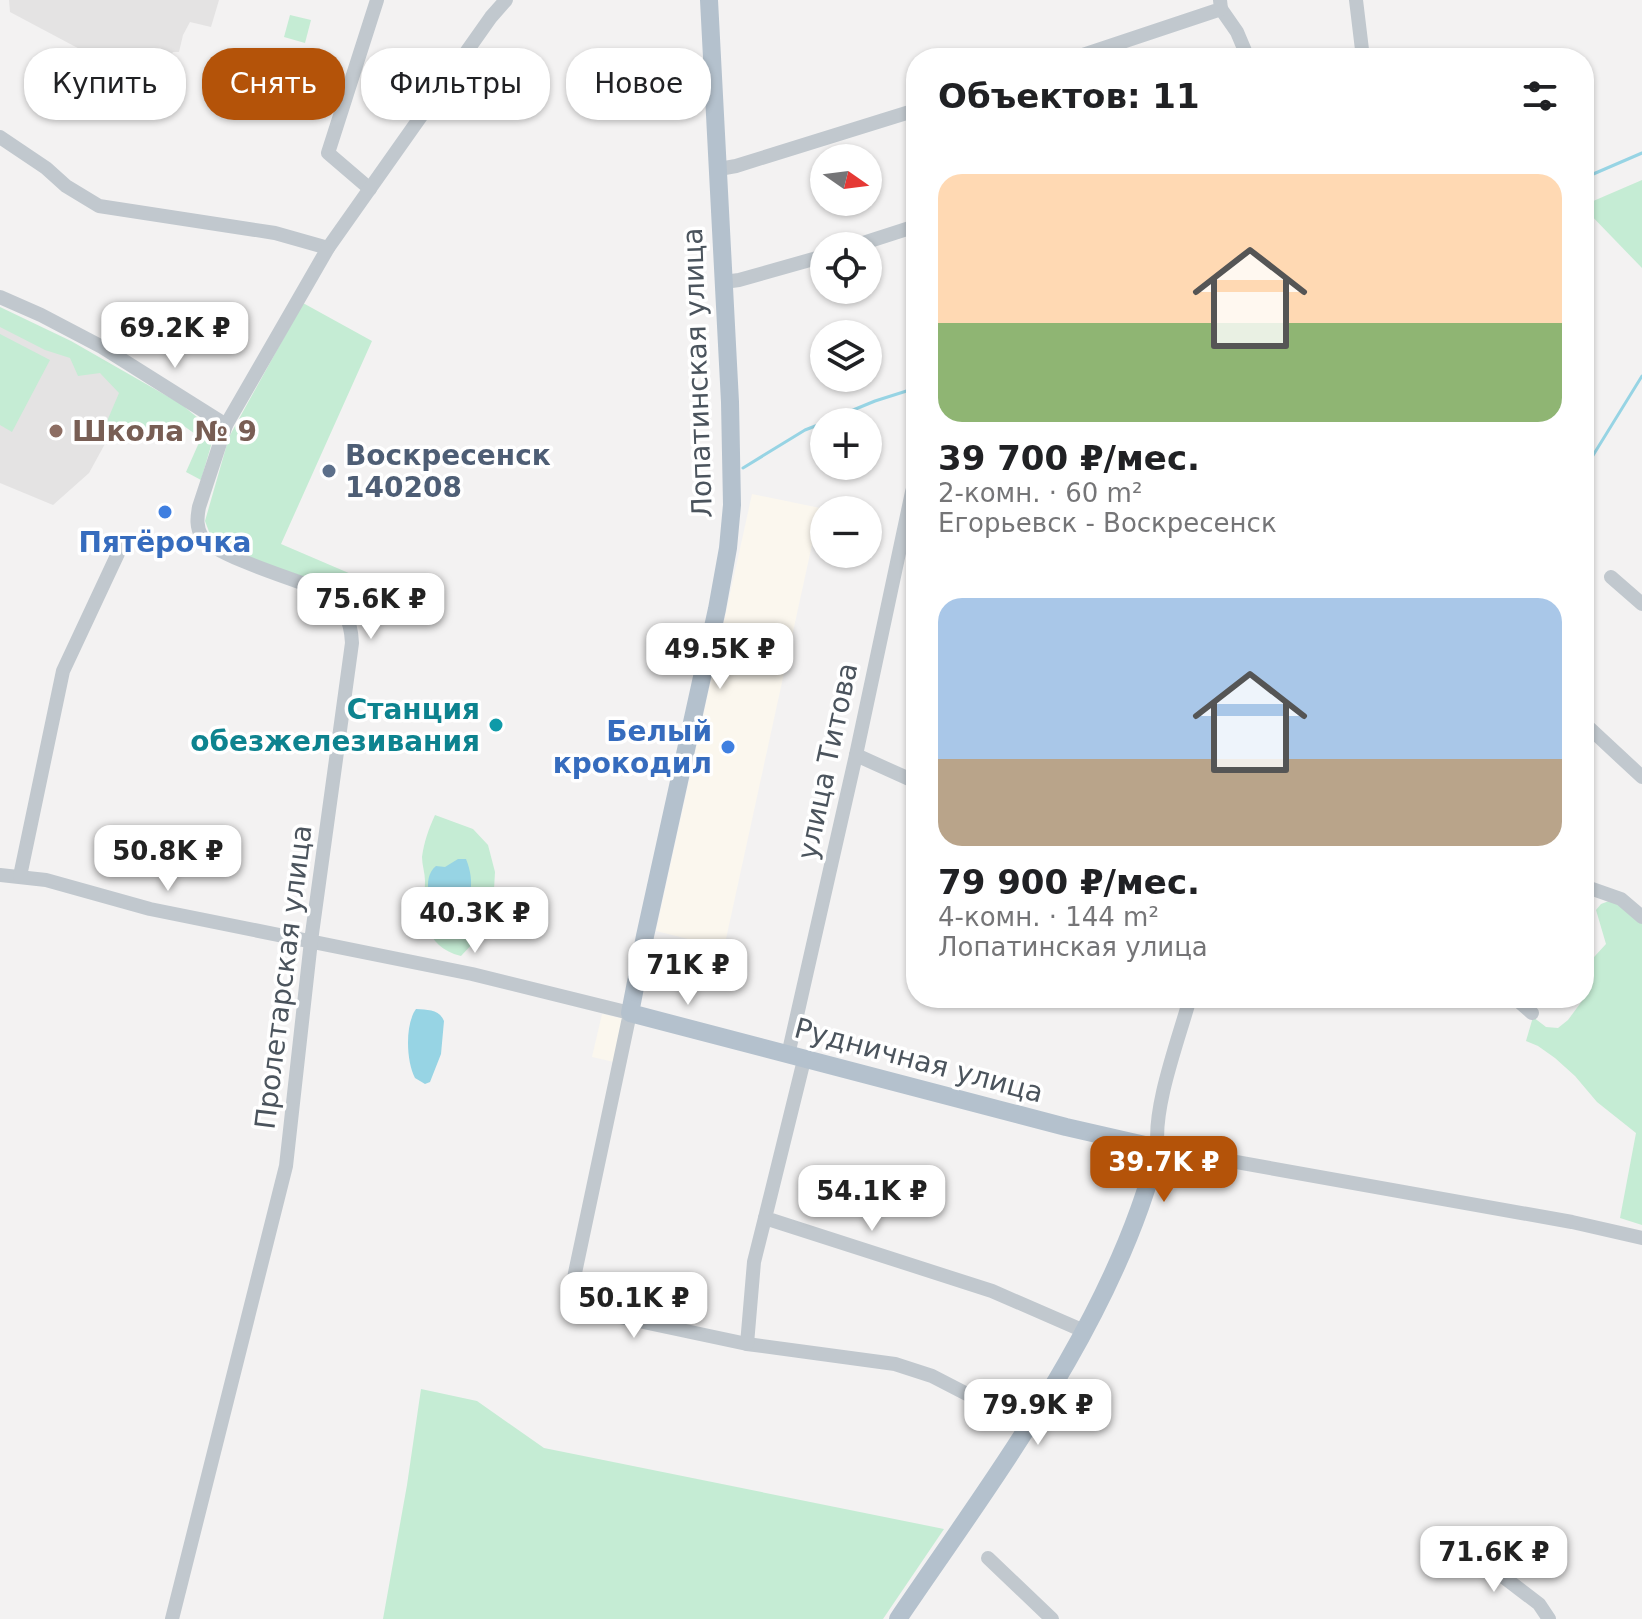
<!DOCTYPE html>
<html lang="ru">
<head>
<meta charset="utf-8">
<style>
  :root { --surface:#fff; --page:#f2f2f2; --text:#202124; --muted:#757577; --accent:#b45309 }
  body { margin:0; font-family:"DejaVu Sans",sans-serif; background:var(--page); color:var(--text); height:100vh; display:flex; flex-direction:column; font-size:30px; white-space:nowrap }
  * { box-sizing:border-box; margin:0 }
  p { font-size:26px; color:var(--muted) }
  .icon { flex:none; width:44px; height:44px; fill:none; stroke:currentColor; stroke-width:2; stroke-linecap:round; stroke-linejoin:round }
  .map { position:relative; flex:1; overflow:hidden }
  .drawer { position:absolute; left:906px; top:48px; width:688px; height:960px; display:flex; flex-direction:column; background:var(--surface); border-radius:32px; box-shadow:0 2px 6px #0004 }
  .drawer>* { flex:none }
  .guide { position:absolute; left:24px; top:48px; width:760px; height:72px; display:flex; gap:16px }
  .needle { width:52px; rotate:104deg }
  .fabs { position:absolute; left:810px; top:144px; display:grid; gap:16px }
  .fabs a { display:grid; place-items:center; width:72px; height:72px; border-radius:50%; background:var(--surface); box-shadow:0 2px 6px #0004; font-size:40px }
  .price { position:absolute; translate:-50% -68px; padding:0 18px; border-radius:16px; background:#fff; color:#222; font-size:26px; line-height:52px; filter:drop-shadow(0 2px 4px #0008) }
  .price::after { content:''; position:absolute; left:50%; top:48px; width:24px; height:18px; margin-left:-12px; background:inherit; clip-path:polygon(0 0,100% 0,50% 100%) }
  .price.active { background:var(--accent); color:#fff }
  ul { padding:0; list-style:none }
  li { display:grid; align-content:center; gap:16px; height:424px; padding:0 32px }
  li span { display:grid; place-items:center; height:248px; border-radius:24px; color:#555 }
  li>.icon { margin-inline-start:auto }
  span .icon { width:144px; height:144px; fill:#fffc; stroke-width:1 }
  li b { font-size:34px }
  h2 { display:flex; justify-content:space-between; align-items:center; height:96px; padding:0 32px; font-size:34px }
  .tag { padding:0 28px; border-radius:32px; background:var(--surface); box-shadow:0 2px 6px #0004; font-size:28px; line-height:72px }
  .tag.active { background:var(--accent); color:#fff }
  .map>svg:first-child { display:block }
  .commercial { fill:#fbf7ee }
  .education { fill:#e4e3e3 }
  .green { fill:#c5ecd4 }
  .water { fill:#97d4e4 }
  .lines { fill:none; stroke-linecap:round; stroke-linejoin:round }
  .stream { stroke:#97d4e4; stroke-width:3 }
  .minor { stroke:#c1c8ce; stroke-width:14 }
  .major { stroke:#b4c1cd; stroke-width:18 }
  .education-dot { fill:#8d6e63; stroke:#fff; stroke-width:3 }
  .service-dot { fill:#5c6f8a; stroke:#fff; stroke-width:3 }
  .shop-dot { fill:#3f7fe0; stroke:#fff; stroke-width:3 }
  .culture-dot { fill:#0f9aa8; stroke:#fff; stroke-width:3 }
  .labels { text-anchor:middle; stroke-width:7; stroke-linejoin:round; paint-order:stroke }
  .street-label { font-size:28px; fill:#4b545d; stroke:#fff }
  .education-label { font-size:28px; font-weight:bold; fill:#785e54; stroke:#fff; text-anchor:start }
  .service-label { font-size:28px; font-weight:bold; fill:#4e5e75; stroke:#fff; text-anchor:start }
  .shop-label { font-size:28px; font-weight:bold; fill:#366cbe; stroke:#fff }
  .culture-label { font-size:28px; font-weight:bold; fill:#0d838f; stroke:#fff; text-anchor:end }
</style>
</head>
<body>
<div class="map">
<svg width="1642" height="1619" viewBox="0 0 1642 1619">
  <rect width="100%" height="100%" fill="#f3f2f2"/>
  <g class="commercial">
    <path d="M 752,494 L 820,508 L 724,948 L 656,931 Z"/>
    <path d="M 602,1014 L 624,1019 L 614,1062 L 592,1057 Z"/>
  </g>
  <g class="education">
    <path d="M 9,0 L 219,0 L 211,27 L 190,22 L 183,35 L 179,52 L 173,52 L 153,88 L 10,12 Z"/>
    <path d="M 0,319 L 135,389 L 89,473 L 53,505 L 0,483 Z"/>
  </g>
  <g class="green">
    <path d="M 290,15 L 311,20 L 305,43 L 284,37 Z"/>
    <path d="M 1642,180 L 1642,268 L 1584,208 L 1584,205 Z"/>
    <path d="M 303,303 L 372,341 L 281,544 L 358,577 L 352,591 L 283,572 L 214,545 L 205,521 L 229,437 Z"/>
    <path d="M 0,307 L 71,341 L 181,404 L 215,432 L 201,480 L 186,472 L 201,438 L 181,424 L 126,438 L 105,426 L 119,393 L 100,373 L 78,376 L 70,358 L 45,350 L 0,327 Z"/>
    <path d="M 0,334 L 50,360 L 12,432 L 0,425 Z"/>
    <path d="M 435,815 L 473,829 L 488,845 L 495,872 L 494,890 L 485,915 L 475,941 L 461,956 C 422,946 424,915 425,881 C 425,873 422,865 422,857 C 424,842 429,828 435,815 Z"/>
    <path d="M 1609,901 L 1617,902 L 1642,922 L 1642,1225 L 1620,1218 L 1636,1133 L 1597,1102 L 1575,1076 L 1555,1058 L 1538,1046 L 1526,1041 L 1533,1017 L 1546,1027 L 1558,1028 L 1568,1020 L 1582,1001 L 1582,998 L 1584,998 L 1584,968 L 1606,944 L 1596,910 L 1601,904 Z"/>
    <path d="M 421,1389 L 477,1401 L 544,1448 L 944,1529 L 883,1619 L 383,1619 L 407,1485 Z"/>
  </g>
  <g class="water">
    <path d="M 458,859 L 466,859 C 476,884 470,899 459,922 L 449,927 L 438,923 C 432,906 420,879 436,866 L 445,867 Z"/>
    <path d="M 416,1009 C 428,1010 439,1009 444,1021 L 441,1054 L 430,1082 L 425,1084 L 415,1078 C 406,1061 405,1024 416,1009 Z"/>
  </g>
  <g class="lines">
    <g class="stream">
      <path d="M 1584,178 L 1642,153"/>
      <path d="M 824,422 L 875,401 L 916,388"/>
      <path d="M 743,468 L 805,430 L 823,423"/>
      <path d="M 1584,470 L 1642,376"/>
    </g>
    <g class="minor">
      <path d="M 1356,0 L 1363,58"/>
      <path d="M 1221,9 L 1237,32 L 1248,58"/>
      <path d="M 1074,58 L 1221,9 L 1220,0"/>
      <path d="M 0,137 L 46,168 L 66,186 L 99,206 L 275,233 L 328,248"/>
      <path d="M 719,169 L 736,166 L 916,110"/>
      <path d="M 370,189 L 328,153 L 377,0"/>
      <path d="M 854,246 L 916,226"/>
      <path d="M 724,282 L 739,280 L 824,256"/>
      <path d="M 0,297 L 41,315 L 102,347 L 226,425"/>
      <path d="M 1611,577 L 1642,604"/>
      <path d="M 1584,723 L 1642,777"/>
      <path d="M 856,755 L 916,782"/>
      <path d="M 0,875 L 46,880 L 150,909 L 472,974 L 630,1013 L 568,1306 L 747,1344 L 895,1364 L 932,1376 L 1027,1425"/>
      <path d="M 20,876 L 63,671 L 121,547 L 129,540"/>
      <path d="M 1584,886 L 1621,899 L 1642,917"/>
      <path d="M 1190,998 C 1179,1038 1152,1109 1158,1148 L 1572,1222 L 1642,1238"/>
      <path d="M 1515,998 L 1532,1013"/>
      <path d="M 788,1055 L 856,755 L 912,492 L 916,479"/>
      <path d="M 804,1060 L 765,1218 L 992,1291 L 1084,1331"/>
      <path d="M 747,1344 L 754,1262 L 765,1218"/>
      <path d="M 1463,1546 L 1539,1604 L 1549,1619"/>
      <path d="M 988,1558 L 1052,1619"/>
      <path d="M 172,1619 L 286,1166 L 311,941 L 352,643 C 351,619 343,604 322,590 C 298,581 214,555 202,537 C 196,527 197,518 199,507 L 226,425 L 328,248 L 491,17 L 506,0"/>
    </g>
    <path class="major" d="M 709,0 L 730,402 L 732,505 L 728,548 L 717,609 L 645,936 L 630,1013 L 1066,1127 L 1158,1148 C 1116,1317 995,1476 898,1619"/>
  </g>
  <circle class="education-dot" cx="56" cy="431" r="8"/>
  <circle class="service-dot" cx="329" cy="471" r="8"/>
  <g class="shop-dot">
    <circle cx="165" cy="512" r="8"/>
    <circle cx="728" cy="747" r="8"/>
  </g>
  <circle class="culture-dot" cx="496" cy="725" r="8"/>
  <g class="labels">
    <g class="street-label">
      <text transform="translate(697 373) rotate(-92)" y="10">Лопатинская улица</text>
      <text transform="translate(827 761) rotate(-78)" y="10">улица Титова</text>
      <text transform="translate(283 977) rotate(-83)" y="10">Пролетарская улица</text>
      <text transform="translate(919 1060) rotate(15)" y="10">Рудничная улица</text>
    </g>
    <g class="education-label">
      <text x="72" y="441">Школа № 9</text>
    </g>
    <g class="service-label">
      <text x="345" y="465">Воскресенск<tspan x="345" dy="32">140208</tspan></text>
    </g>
    <g class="shop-label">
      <text x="165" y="552">Пятёрочка</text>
      <text x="712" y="741" text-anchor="end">Белый<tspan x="712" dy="32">крокодил</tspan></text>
    </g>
    <g class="culture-label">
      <text x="480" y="719">Станция<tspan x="480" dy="32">обезжелезивания</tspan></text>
    </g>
  </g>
</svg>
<div class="fabs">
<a><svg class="needle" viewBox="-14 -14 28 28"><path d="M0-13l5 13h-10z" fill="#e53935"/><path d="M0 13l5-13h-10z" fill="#757577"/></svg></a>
<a><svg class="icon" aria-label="locate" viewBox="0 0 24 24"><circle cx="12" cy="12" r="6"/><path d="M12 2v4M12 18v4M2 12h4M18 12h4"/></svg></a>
<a><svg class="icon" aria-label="layers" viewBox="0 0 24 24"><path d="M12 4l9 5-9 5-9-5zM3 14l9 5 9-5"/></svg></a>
<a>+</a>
<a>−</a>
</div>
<b class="price" style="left:175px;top:370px">69.2K ₽</b>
<b class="price" style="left:371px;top:641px">75.6K ₽</b>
<b class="price" style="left:720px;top:691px">49.5K ₽</b>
<b class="price" style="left:168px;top:893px">50.8K ₽</b>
<b class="price" style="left:475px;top:955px">40.3K ₽</b>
<b class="price" style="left:688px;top:1007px">71K ₽</b>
<b class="price active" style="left:1164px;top:1204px">39.7K ₽</b>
<b class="price" style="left:872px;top:1233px">54.1K ₽</b>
<b class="price" style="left:634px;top:1340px">50.1K ₽</b>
<b class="price" style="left:1038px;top:1447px">79.9K ₽</b>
<b class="price" style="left:1494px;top:1594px">71.6K ₽</b>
<div class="guide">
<a class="tag">Купить</a>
<a class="tag active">Снять</a>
<a class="tag">Фильтры</a>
<a class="tag">Новое</a>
</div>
<section class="drawer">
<h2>Объектов: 11<svg class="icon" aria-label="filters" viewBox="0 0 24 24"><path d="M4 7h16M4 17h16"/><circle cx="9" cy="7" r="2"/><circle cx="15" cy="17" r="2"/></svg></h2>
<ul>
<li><span style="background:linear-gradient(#ffd9b3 60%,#8fb573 0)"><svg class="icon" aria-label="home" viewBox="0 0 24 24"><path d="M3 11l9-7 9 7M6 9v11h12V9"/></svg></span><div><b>39 700 ₽/мес.</b><p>2-комн. · 60 m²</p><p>Егорьевск - Воскресенск</p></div></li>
<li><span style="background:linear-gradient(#a9c7e8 65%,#b9a48a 0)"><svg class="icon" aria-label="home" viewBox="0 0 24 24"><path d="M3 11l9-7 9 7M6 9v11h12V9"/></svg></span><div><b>79 900 ₽/мес.</b><p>4-комн. · 144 m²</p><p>Лопатинская улица</p></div></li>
</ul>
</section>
</div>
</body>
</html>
